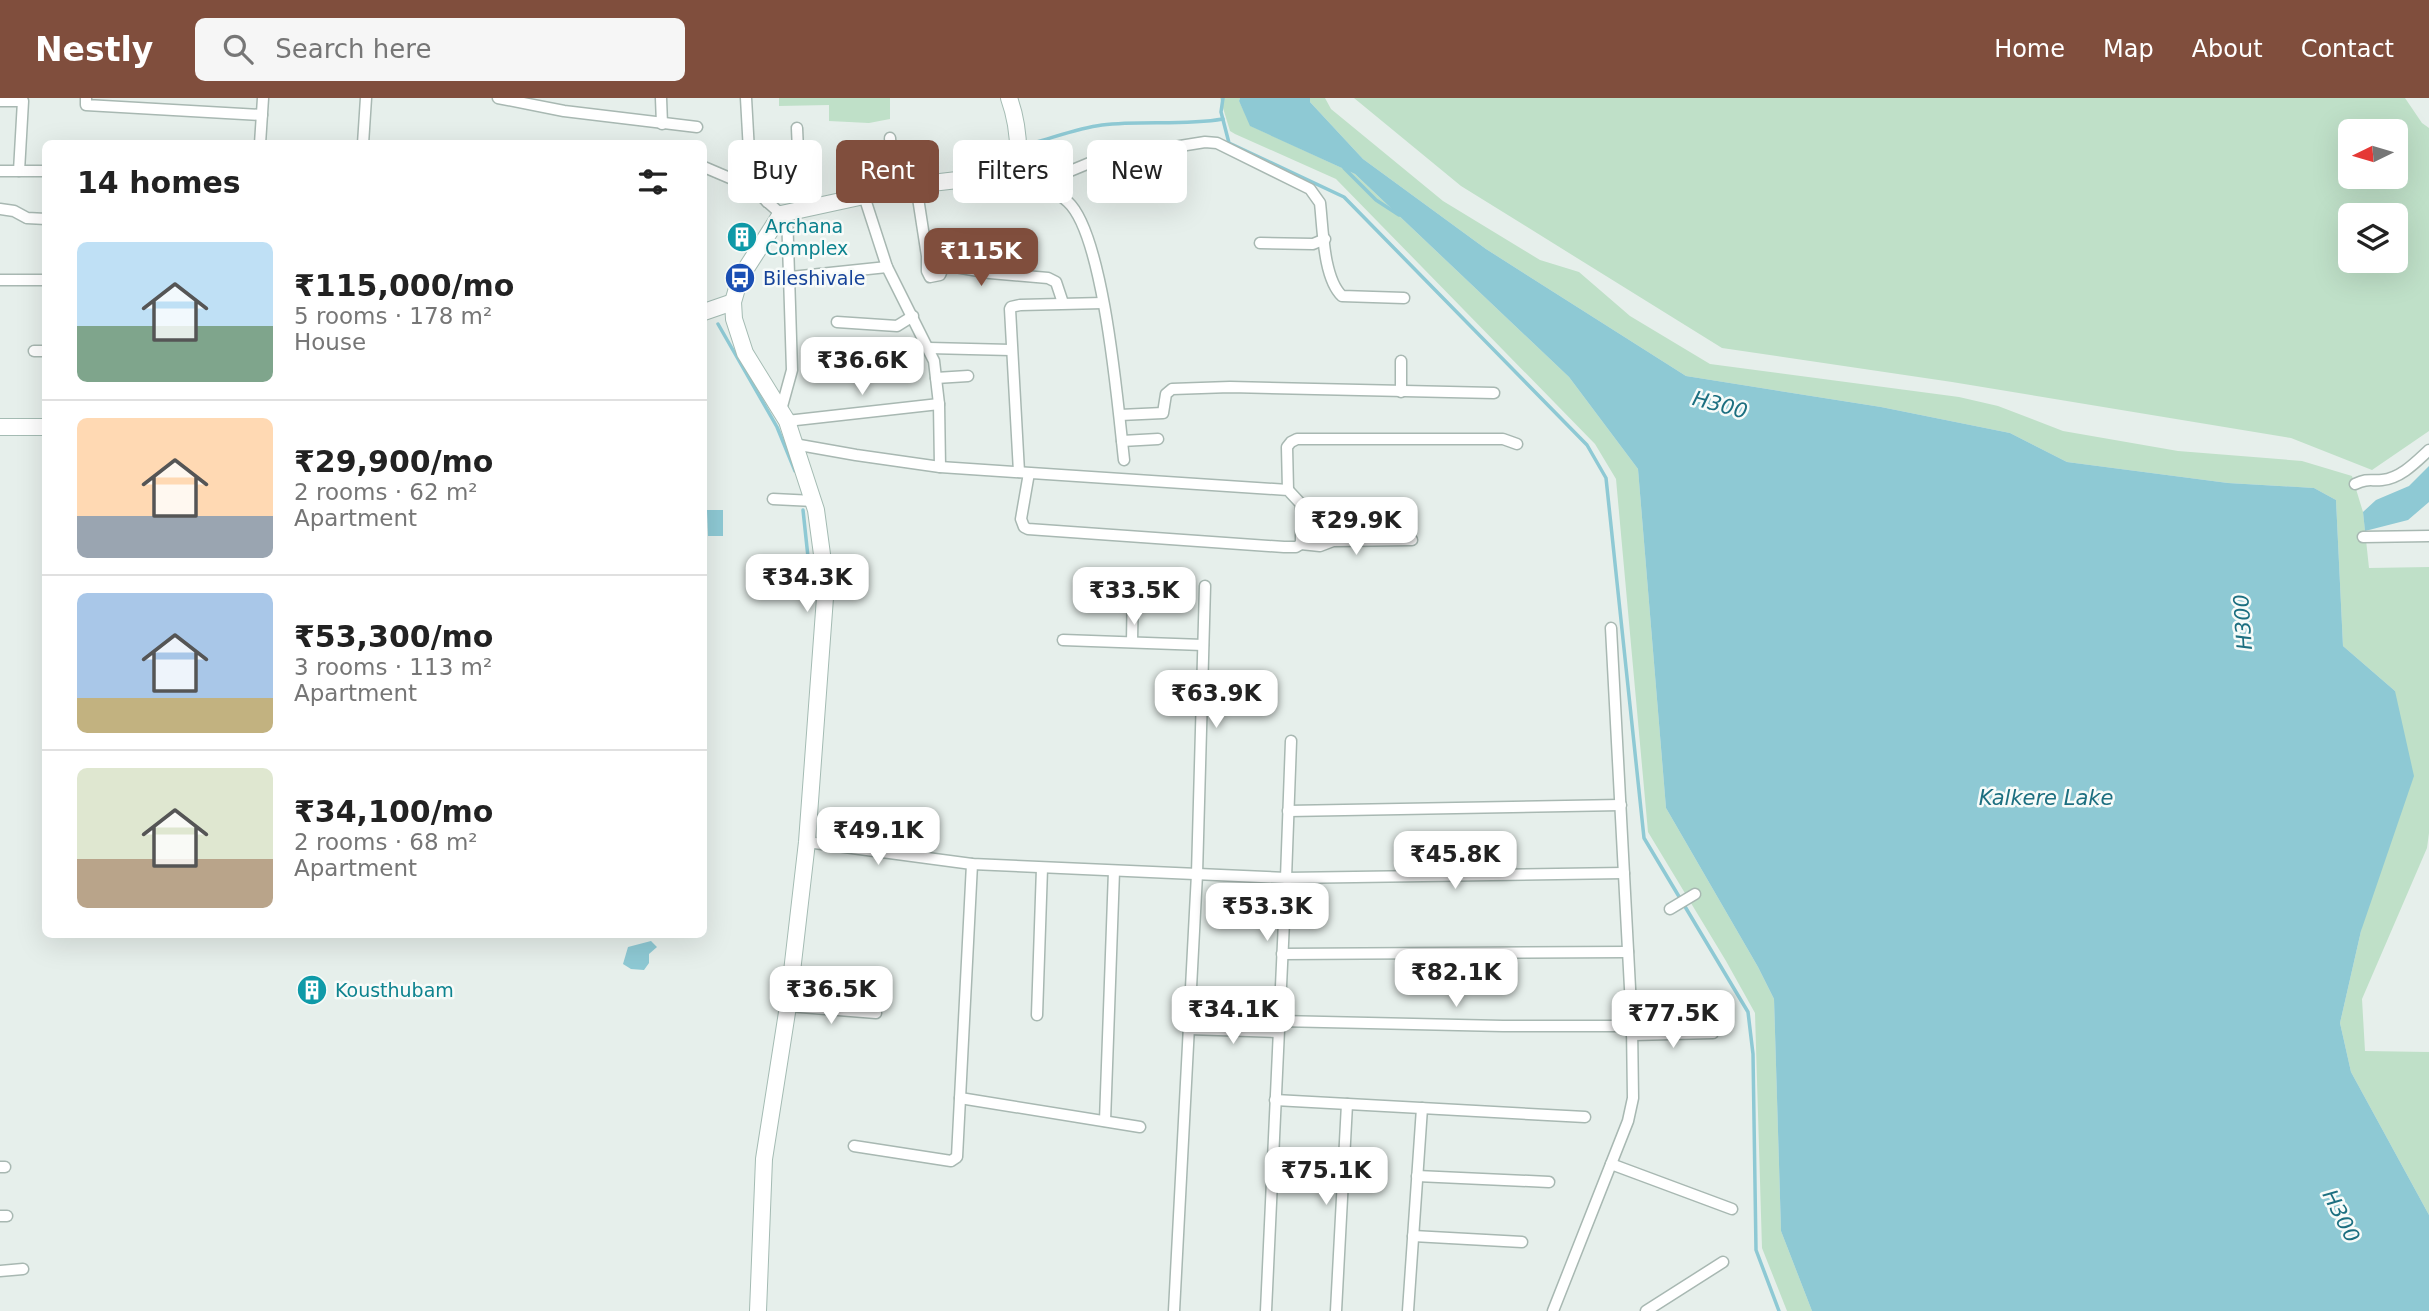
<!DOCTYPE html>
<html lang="en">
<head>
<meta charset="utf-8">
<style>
  :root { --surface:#fff; --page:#f6f6f6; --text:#222; --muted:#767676; --line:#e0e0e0; --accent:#804e3d }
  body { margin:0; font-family:"DejaVu Sans",sans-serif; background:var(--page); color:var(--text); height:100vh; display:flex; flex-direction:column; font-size:26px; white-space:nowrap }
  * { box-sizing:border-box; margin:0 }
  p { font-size:23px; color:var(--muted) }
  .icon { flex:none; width:38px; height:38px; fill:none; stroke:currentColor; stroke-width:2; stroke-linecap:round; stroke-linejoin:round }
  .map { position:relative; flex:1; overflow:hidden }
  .drawer { position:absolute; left:42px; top:42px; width:665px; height:798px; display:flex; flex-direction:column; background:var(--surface); border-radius:10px; box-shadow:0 7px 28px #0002 }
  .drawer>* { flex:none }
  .banner { position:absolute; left:728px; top:42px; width:665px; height:63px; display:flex; gap:14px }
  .needle { width:46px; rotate:265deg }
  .buttons { position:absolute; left:2338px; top:21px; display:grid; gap:14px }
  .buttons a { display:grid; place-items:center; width:70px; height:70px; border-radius:10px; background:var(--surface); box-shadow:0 7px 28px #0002; font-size:35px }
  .price { position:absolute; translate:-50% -60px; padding:0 16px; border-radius:14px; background:#fff; color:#222; font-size:23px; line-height:46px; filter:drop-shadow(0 2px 4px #0008) }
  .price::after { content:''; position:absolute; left:50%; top:42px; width:21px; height:16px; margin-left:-10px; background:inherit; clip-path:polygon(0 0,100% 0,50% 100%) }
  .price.on { background:var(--accent); color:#fff }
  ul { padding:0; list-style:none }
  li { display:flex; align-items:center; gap:21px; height:175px; padding:0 35px }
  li+li { border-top:2px solid var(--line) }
  li span { display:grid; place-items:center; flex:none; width:196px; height:140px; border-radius:10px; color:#555 }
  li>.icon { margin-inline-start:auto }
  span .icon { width:84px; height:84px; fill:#fffc; stroke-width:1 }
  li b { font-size:30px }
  h2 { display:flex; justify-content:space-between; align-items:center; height:84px; padding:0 35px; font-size:30px }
  .chip { padding:0 24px; border-radius:10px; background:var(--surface); box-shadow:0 7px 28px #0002; font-size:24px; line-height:63px }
  .chip.on { background:var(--accent); color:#fff }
  header { display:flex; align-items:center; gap:42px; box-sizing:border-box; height:98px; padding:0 35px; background:var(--accent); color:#fff }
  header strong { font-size:33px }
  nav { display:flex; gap:38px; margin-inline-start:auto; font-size:24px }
  .search { width:490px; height:63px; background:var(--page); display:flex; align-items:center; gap:18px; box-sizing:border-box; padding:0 24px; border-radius:10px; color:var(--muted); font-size:26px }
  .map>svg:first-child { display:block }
  .green { fill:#bfe0c8; fill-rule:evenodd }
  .water { fill:#8ec9d4 }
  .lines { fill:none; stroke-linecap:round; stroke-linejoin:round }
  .stream { stroke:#8ec9d4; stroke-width:3.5 }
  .street-casing { stroke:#a8b8b2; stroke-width:13 }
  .secondary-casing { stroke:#a4bbb3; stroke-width:18 }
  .street { stroke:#fff; stroke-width:10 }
  .secondary { stroke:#fff; stroke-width:16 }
  .labels { text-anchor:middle; stroke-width:5; stroke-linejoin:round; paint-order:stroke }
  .culture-label { font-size:19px; fill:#0d838f; stroke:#f7fbf9; text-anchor:start }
  .transit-label { font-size:19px; fill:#164399; stroke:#f7fbf9; text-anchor:start }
  .water-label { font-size:21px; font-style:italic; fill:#1c6f80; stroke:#f7fbf9 }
</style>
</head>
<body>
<header>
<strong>Nestly</strong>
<div class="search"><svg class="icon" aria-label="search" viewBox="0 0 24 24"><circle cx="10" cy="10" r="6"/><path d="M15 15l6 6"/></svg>Search here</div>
<nav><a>Home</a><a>Map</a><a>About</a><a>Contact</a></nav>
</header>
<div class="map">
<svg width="2429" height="1213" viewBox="0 0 2429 1213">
  <rect width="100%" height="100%" fill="#e6efeb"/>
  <g class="green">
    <path d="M 779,0 L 890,0 L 890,21 L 869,25 L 829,23 L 829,7 L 779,8 Z"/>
    <path d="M 1220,0 L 1240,0 L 1239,3 L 1251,28 L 1355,76 L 1569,279 L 1638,371 L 1666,710 L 1758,869 L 1774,901 L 1781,1133 L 1812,1213 L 1787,1213 L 1762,1150 L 1755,915 L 1726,863 L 1648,734 L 1616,381 L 1595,346 L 1336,81 L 1235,36 L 1230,33 Z"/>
    <path d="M 1310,0 L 1325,0 L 1331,11 L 1443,103 L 1540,162 L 1579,174 L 1630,218 L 1710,266 L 1959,299 L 1998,308 L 2063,333 L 2178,353 L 2302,363 L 2352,378 L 2363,414 L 2369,470 L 2429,469 L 2429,735 L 2427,750 L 2362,901 L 2365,953 L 2429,954 L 2429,1117 L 2351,974 L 2340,925 L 2361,833 L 2395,593 L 2343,548 L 2336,402 L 2314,390 L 2228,385 L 2067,364 L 2010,335 L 1881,309 L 1686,278 L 1486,151 L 1363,61 L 1310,4 Z"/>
    <path d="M 1354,0 L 2405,0 L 2422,25 L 2429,30 L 2429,333 L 2372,372 L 2291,340 L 1952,284 L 1722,250 L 1461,88 ZM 2396,33 L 2396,79 L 2350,79 L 2350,33 ZM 2396,117 L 2396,163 L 2350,163 L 2350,117 Z"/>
  </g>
  <g class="water">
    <path d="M 1240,0 L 1310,0 L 1310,4 L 1363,61 L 1486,151 L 1686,278 L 1881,309 L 2010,335 L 2067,364 L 2228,385 L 2314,390 L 2336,402 L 2343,548 L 2395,593 L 2414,678 L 2361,833 L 2340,925 L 2351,974 L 2429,1117 L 2429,1213 L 1812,1213 L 1781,1133 L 1774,901 L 1758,869 L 1666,710 L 1638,371 L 1569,279 L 1355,76 L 1250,28 L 1239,3 Z"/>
    <path d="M 2429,368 L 2429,404 L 2408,422 L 2365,433 L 2363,414 L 2376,402 L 2409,388 Z"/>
    <path d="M 707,412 L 723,412 L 723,438 L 708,438 Z"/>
    <path d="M 651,843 L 657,849 L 649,856 L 649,865 L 644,872 L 631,871 L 623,866 L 628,849 Z"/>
  </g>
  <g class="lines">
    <g class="stream">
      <path d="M 1223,0 L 1221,14 L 1229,45 L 1344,99 L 1587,347 L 1606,380 L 1644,740 L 1748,914 L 1753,956 L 1756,1152 L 1779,1213"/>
      <path d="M 1033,45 C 1055,39 1079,30 1102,27 C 1143,22 1182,28 1223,21"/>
      <path d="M 1344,70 L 1376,102 L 1399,117"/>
      <path d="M 718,226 L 777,329 L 795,373"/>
      <path d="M 803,412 L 808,459"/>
    </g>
    <g class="street-casing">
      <g id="street">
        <path d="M 86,0 L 86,7 L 262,17"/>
        <path d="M 498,0 L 564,13 L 697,29"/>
        <path d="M 661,0 L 662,26"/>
        <path d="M 746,0 L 751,89 L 781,116"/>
        <path d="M 0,3 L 23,3 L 19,73"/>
        <path d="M 260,46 L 263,0"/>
        <path d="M 363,46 L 366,0"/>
        <path d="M 704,69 L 751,89"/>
        <path d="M 0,73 L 46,73"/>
        <path d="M 1017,75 C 1033,83 1054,91 1068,104 C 1104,137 1118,309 1124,362"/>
        <path d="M 1039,86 L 1099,61 L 1205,44 L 1217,45 L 1310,91 L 1320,105 C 1323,130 1323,180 1342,198 L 1404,200"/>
        <path d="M 916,87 L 927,158 L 927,173 L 930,179 L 940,177 L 943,170 L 950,168 L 990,175 L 1048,180 L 1056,184 L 1063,205"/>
        <path d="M 889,90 C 889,73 892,57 890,40"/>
        <path d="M 864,98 L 887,169 L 934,263 L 939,306 L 940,369"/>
        <path d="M 767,104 L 772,94 L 790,76 L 792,56 L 798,53 L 797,30"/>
        <path d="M 0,111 L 14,113 L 27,120 L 46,121"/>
        <path d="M 1260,145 L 1313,146 L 1325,141"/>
        <path d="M 943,170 L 944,151"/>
        <path d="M 791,179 L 887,169"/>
        <path d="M 0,182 L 46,182"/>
        <path d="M 837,224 L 897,228 L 913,218"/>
        <path d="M 929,250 L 1011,252"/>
        <path d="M 34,253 L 46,253"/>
        <path d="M 1401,263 L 1401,294"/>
        <path d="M 936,280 L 968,278"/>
        <path d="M 781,312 L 792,272 L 787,114"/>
        <path d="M 1120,317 L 1163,315 L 1166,296 L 1172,291 L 1230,289 L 1494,295"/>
        <path d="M 787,323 L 939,306"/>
        <path d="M 1122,343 L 1158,341"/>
        <path d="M 794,346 L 856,357 L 940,369 L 1288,392 L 1301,406 L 1301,446 L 1296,449 L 1284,449 L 1028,431 L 1024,429 L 1021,421 L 1029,375"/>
        <path d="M 1019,374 L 1010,211 L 1011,209 L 1020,207 L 1103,205"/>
        <path d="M 2355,386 C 2368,380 2370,383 2382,382 C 2401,380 2416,364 2429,352"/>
        <path d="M 1288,392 L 1287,349 L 1291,344 L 1297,341 L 1503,341 L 1517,346"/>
        <path d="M 773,401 L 814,403"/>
        <path d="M 2363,439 L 2429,438"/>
        <path d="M 1301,446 L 1320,448 L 1333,443 L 1412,442"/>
        <path d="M 1063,542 L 1203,547"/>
        <path d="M 1132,544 L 1133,484"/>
        <path d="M 1291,643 L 1286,780 L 1624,775"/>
        <path d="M 1288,713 L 1621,707"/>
        <path d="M 807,744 L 972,766 L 1286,780 L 1266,1213"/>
        <path d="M 1670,811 L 1695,796"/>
        <path d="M 1282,856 L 1628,854"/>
        <path d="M 788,908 L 876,915"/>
        <path d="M 1037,917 L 1042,770"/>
        <path d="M 1279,923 L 1503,928 L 1632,928"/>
        <path d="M 1188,931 L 1278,934"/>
        <path d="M 1632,937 L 1713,935"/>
        <path d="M 960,1000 L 1140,1029"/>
        <path d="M 1275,1002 L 1585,1019"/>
        <path d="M 1105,1023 L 1114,773"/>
        <path d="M 854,1048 L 951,1063 L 957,1059 L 972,766"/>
        <path d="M 1611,1066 L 1732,1111"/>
        <path d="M 0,1069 L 5,1069"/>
        <path d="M 1417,1078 L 1549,1084"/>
        <path d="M 0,1118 L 7,1118"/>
        <path d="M 1413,1138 L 1522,1144"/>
        <path d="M 0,1173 L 23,1171"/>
        <path d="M 1174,1213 L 1197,776 L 1205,488"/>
        <path d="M 1336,1213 L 1347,1006"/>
        <path d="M 1408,1213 L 1422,1010"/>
        <path d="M 1553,1213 L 1628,1023 L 1633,1000 L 1632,928 L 1611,530"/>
        <path d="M 1646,1213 L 1723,1164"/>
      </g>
    </g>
    <g class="secondary-casing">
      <g id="secondary">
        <path d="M 704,214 L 733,204"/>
        <path d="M 0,329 L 46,329"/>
        <path d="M 758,1213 L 764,1061 L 788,908 L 807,744 L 826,486 L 816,412 L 787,323 L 745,255 L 734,221 L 733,204 L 740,180 L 781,116 L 864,98 L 889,90 L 1017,75 C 1020,48 1018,25 1009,0"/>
      </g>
    </g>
    <use href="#street" class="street"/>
    <use href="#secondary" class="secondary"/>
  </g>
  <defs>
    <g id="building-disc" transform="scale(1.575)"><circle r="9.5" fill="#0f9aa8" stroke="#f7fbf9"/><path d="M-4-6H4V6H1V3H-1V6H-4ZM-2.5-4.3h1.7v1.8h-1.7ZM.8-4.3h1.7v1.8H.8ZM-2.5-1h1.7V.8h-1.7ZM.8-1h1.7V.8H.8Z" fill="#fff"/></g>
    <g id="bus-disc" transform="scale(1.575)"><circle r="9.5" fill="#1a4fb4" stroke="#f7fbf9"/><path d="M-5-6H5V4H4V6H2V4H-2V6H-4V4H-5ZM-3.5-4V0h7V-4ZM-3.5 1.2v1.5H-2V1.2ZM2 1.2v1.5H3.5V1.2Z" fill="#fff"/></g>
  </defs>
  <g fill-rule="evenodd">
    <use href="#building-disc" x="742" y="139"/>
    <use href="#bus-disc" x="740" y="180"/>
    <use href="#building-disc" x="312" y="892"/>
  </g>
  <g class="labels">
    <g class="culture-label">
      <text x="765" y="135">Archana<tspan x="765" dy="22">Complex</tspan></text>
      <text x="335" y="899">Kousthubam</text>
    </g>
    <g class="transit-label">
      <text x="763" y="187">Bileshivale</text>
    </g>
    <g class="water-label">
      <text transform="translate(1720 307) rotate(15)" y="7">H300</text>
      <text transform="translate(2243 524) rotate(-94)" y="7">H300</text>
      <text x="2046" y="707">Kalkere Lake</text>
      <text transform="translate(2341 1118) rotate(63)" y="7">H300</text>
    </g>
  </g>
</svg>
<div class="buttons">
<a><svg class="needle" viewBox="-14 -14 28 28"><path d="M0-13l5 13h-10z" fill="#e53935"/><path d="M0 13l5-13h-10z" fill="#767676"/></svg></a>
<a><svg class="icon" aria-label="layers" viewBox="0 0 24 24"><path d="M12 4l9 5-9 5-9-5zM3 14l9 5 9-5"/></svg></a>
</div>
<b class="price on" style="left:981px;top:190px">₹115K</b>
<b class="price" style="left:862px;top:299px">₹36.6K</b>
<b class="price" style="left:1356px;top:459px">₹29.9K</b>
<b class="price" style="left:807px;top:516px">₹34.3K</b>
<b class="price" style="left:1134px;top:529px">₹33.5K</b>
<b class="price" style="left:1216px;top:632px">₹63.9K</b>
<b class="price" style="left:878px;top:769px">₹49.1K</b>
<b class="price" style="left:1455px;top:793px">₹45.8K</b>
<b class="price" style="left:1267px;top:845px">₹53.3K</b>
<b class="price" style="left:1456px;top:911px">₹82.1K</b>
<b class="price" style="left:831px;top:928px">₹36.5K</b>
<b class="price" style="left:1233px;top:948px">₹34.1K</b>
<b class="price" style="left:1673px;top:952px">₹77.5K</b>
<b class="price" style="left:1326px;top:1109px">₹75.1K</b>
<div class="banner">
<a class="chip">Buy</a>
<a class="chip on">Rent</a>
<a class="chip">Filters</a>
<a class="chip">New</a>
</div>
<section class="drawer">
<h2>14 homes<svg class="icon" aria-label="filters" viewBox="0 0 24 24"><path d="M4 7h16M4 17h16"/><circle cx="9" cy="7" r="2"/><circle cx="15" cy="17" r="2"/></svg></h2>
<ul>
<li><span style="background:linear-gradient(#bfe0f5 60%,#7fa58c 0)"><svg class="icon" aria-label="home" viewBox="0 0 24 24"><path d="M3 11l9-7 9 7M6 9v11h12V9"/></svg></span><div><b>₹115,000/mo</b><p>5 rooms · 178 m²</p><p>House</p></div></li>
<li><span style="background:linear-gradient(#ffd9b3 70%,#9aa5b1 0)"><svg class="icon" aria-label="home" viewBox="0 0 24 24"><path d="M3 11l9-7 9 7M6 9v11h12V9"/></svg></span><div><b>₹29,900/mo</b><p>2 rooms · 62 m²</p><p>Apartment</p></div></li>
<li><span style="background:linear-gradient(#a9c7e8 75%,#c2b280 0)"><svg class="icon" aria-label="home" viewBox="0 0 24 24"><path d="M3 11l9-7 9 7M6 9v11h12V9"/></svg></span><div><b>₹53,300/mo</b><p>3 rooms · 113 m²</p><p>Apartment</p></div></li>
<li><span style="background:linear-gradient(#dfe7d0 65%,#b9a48a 0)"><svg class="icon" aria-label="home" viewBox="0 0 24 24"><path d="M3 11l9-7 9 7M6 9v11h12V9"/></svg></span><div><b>₹34,100/mo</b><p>2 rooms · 68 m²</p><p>Apartment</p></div></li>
</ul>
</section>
</div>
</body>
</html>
